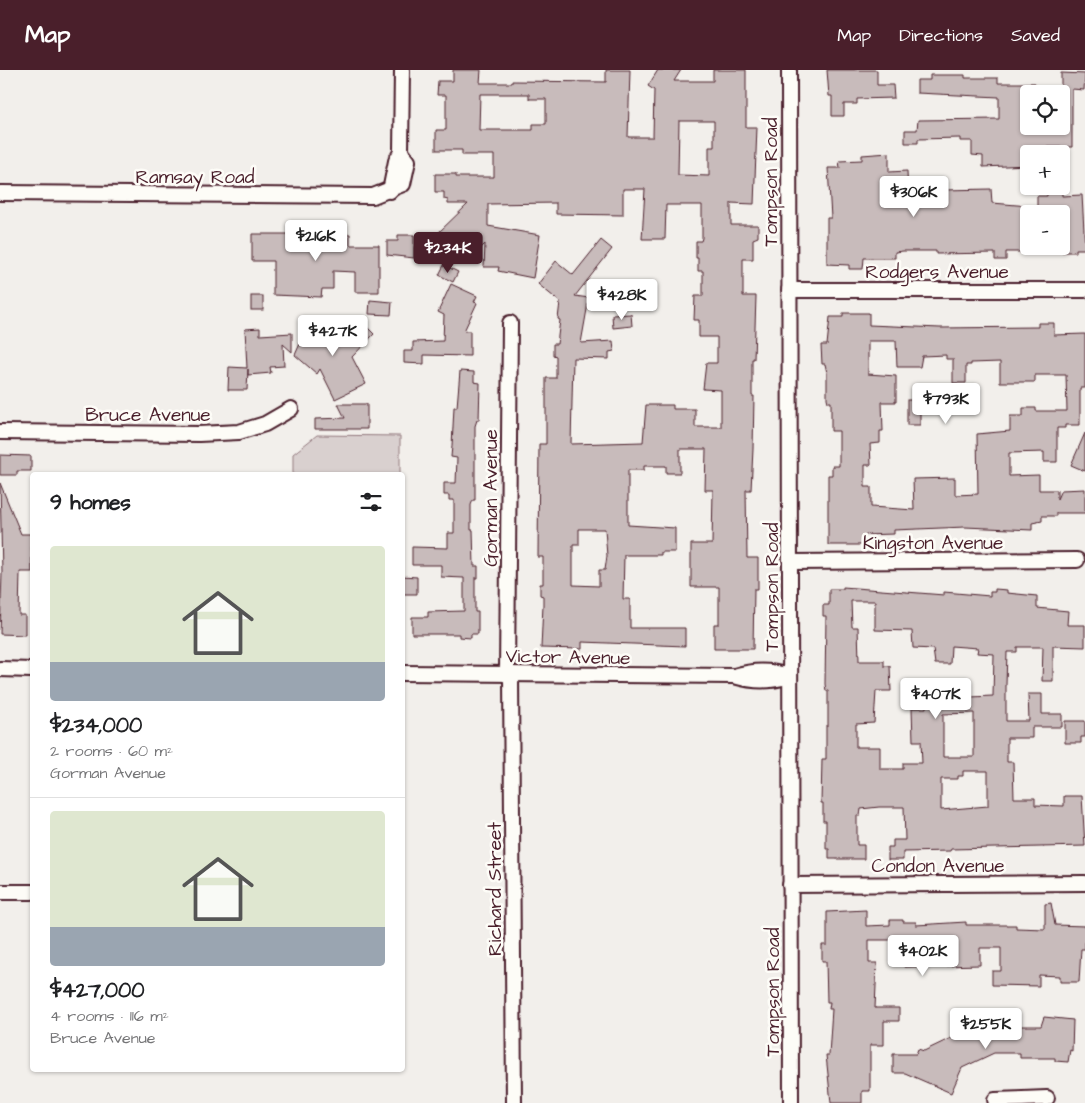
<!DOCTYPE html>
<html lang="en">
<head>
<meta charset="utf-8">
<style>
  :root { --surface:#fff; --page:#f2f2f2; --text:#202124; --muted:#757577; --line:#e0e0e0; --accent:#4a1f2b }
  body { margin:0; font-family:"Architects Daughter",sans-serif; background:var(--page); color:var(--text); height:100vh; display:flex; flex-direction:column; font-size:19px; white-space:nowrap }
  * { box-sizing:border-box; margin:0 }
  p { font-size:16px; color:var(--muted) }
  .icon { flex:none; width:28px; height:28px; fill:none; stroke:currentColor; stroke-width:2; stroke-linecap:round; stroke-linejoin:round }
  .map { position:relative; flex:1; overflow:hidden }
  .details { position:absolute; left:30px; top:402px; width:375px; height:600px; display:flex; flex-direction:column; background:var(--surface); border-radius:5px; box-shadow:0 1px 4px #0004 }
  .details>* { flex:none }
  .fabs { position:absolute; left:1020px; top:15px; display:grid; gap:10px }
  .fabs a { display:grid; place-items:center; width:50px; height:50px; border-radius:5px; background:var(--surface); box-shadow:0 1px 4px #0004; font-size:25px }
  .price { position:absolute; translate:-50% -42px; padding:0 11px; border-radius:5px; background:#fff; color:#222; font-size:16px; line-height:32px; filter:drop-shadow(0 1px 2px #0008) }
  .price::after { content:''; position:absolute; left:50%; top:30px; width:15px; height:11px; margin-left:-8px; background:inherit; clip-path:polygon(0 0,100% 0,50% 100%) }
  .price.active { background:var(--accent); color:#fff }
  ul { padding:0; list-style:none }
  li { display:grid; align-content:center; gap:10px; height:265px; padding:0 20px }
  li+li { border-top:1px solid var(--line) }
  li span { display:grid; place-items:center; height:155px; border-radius:5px; color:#555 }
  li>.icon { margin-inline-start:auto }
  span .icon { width:90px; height:90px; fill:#fffc; stroke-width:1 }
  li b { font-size:21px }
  h2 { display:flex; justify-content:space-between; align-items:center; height:60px; padding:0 20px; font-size:21px }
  header { display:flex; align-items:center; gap:30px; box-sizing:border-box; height:70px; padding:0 25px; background:var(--accent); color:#fff }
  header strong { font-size:24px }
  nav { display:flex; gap:28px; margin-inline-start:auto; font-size:18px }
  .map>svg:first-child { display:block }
  .green { fill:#d9d0cf; stroke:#92787d }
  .building { fill:#c8bbbb; stroke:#4a1f2b; fill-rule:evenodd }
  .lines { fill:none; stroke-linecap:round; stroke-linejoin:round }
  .minor-casing { stroke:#4a1f2b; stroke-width:18 }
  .minor { stroke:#fdfcf7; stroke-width:14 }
  .labels { text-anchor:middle; stroke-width:5; stroke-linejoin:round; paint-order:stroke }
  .street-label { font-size:19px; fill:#4a1f2b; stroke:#fdfcf7 }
</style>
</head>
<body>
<header>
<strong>Map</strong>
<nav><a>Map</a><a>Directions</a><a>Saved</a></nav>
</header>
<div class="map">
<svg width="1085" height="1033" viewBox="0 0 1085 1033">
  <rect width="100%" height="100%" fill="#f2efeb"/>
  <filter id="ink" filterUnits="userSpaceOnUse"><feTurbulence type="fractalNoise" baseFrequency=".02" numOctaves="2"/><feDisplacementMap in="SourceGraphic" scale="10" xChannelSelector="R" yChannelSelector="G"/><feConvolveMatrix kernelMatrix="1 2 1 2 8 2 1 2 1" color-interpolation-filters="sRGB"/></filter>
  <g filter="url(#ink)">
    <path class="green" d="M 317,365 L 400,366 L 400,405 L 293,405 L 293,384 Z"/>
    <g class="building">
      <path d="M 453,0 L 481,0 L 480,13 L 512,13 L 512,11 L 606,12 L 606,0 L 630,0 L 628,67 L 653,67 L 654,20 L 648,16 L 658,0 L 681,0 L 674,11 L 713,11 L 713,0 L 746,0 L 746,57 L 757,57 L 754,134 L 731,133 L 731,155 L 758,155 L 758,167 L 753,169 L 753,189 L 743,189 L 743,226 L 756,226 L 754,289 L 752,289 L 752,326 L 754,326 L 753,379 L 751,420 L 746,420 L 747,488 L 758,488 L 758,519 L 754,519 L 753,579 L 714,579 L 714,554 L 719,554 L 719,517 L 691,517 L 691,474 L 712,474 L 713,420 L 705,420 L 706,379 L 680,379 L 680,403 L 666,403 L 666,396 L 644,396 L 644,400 L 628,400 L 628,455 L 675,458 L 675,482 L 661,482 L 661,485 L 624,485 L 623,529 L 630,529 L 630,558 L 685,558 L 685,576 L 582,572 L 582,579 L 541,578 L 543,535 L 543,526 L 540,525 L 540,514 L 543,514 L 543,487 L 538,487 L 539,374 L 546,374 L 546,308 L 556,308 L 556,286 L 553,285 L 553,274 L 557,274 L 560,250 L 558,249 L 560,232 L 538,214 L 556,191 L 573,205 L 601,170 L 612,179 L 575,226 L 589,228 L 581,273 L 613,271 L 614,281 L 609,282 L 609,289 L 573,288 L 571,374 L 643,372 L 646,335 L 673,335 L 673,339 L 695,339 L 695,357 L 721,357 L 721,320 L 703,319 L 706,293 L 717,293 L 717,267 L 699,267 L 699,250 L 694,250 L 695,226 L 703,226 L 703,201 L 698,201 L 698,188 L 696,188 L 696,171 L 701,171 L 702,168 L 702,135 L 666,135 L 665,169 L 642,169 L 645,119 L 623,119 L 623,145 L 556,144 L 556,133 L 488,134 L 488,156 L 540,165 L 533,208 L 498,201 L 499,197 L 484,197 L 485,174 L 466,193 L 437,164 L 468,134 L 448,134 L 448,130 L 444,129 L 444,122 L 435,122 L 435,104 L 456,104 L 456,107 L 494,107 L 494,85 L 462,85 L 462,80 L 436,80 L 436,60 L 446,60 L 446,25 L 437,25 L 438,11 L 453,11 ZM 480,24 L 529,24 L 529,29 L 546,29 L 546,54 L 533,54 L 533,60 L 479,60 ZM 679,51 L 714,51 L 714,77 L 709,77 L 709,106 L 678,105 ZM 579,459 L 605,459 L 607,486 L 605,500 L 599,500 L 599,516 L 573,515 L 573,475 L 579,475 Z"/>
      <path d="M 827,0 L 877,0 L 877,15 L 893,15 L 894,28 L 857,29 L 857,34 L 844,34 L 844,46 L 832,46 L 832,26 L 829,26 Z"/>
      <path d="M 1061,3 L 1085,4 L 1084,20 L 1072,19 L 1072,77 L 1033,77 L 1033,84 L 1029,84 L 1029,95 L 983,97 L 983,86 L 972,85 L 972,71 L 960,71 L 960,68 L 918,69 L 918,73 L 905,73 L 905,60 L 917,60 L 918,50 L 999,49 L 999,27 L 917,23 L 917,10 L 930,10 L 930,5 L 965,5 L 965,8 L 998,8 L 998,13 L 1035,13 L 1035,24 L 1029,24 L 1029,56 L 1061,56 Z"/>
      <path d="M 889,83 L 889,102 L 907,101 L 908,131 L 935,131 L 935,126 L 941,126 L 941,123 L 944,123 L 944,120 L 991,119 L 992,133 L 1029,136 L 1029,182 L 1006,182 L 1006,190 L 995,190 L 995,183 L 936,184 L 936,181 L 903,181 L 895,182 L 895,188 L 864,188 L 863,199 L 849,199 L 849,195 L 827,194 L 827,148 L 831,148 L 828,98 L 840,98 L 839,91 L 862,90 L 862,85 Z"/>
      <path d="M 1047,118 L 1062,118 L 1062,126 L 1082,125 L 1085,179 L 1076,179 L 1076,182 L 1061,182 L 1061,144 L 1037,144 L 1037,126 L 1047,126 Z"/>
      <path d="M 296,162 L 350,164 L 350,175 L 379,175 L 379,222 L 355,222 L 355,202 L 333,201 L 333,219 L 322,219 L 321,227 L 273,225 L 273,191 L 252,191 L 252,164 L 296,164 Z"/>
      <path d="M 398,165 L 414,165 L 414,188 L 387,185 L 387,171 L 398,171 Z"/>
      <path d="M 444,195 L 458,202 L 453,212 L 439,205 Z"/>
      <path d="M 451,214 L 477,226 L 474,232 L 477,233 L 464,261 L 470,261 L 470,286 L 424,285 L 424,294 L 404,293 L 404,281 L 413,281 L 413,272 L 443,271 L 444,245 L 438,242 Z"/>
      <rect x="251" y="226" width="12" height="14"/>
      <path d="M 370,230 L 392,232 L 391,245 L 369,244 Z"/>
      <path d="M 843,243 L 869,243 L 869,255 L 940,258 L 1038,257 L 1038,253 L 1054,253 L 1054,265 L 1085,264 L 1085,318 L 1080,318 L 1080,355 L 1065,355 L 1065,358 L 1057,358 L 1057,392 L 1044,392 L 1044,382 L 1009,383 L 1009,406 L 1039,405 L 1039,420 L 1057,420 L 1057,429 L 1061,420 L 1085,419 L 1085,443 L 1056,443 L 1056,446 L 1042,446 L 1042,451 L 1032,453 L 1032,460 L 965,457 L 894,460 L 894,464 L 862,465 L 862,475 L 828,475 L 828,405 L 832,405 L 832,396 L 839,396 L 839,361 L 831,361 L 831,332 L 828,332 L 827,328 L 827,303 L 825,294 L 822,294 L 821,275 L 827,275 L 830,247 L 843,247 ZM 868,271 L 896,271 L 897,297 L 920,297 L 922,286 L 946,285 L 946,289 L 953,289 L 953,313 L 966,313 L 966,295 L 971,295 L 971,293 L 1000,292 L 1000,312 L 1035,312 L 1035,305 L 1066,305 L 1067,341 L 1036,341 L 1036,338 L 1023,338 L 1023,346 L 1010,346 L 1010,361 L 977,364 L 978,424 L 955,425 L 955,408 L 913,409 L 914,440 L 871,437 L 871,417 L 865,417 L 865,395 L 871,395 L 870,374 L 880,373 L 880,361 L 883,361 L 882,332 L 896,332 L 896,306 L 868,304 Z"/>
      <path d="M 631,244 L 632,256 L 613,258 L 612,245 Z"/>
      <path d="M 311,249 L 324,249 L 323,254 L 347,274 L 365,255 L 374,264 L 352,287 L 366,314 L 335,329 L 320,299 L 317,304 L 295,285 Z"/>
      <path d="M 260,258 L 260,265 L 292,263 L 292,282 L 283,274 L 284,296 L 270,297 L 271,303 L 248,305 L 248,299 L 247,320 L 228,320 L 229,297 L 247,298 L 245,259 Z"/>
      <path d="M 460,301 L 474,302 L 474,312 L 480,313 L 479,350 L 477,350 L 475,356 L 475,430 L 473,430 L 471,435 L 471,460 L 473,460 L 474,496 L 478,496 L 478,508 L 475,508 L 475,542 L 478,542 L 478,564 L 471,564 L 471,568 L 459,567 L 459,564 L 412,564 L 412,547 L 428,547 L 428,542 L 464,541 L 464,508 L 441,507 L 441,495 L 412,495 L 412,477 L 448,478 L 448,463 L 454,463 L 454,430 L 449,430 L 449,425 L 444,425 L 444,413 L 456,413 L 457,388 L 451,387 L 452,376 L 454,337 L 457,337 Z"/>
      <rect x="907" y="330" width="13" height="25"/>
      <path d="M 338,334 L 367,334 L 367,359 L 315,359 L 315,349 L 345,348 Z"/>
      <path d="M 1085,363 L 1085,401 L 1071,395 Z"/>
      <path d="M 0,385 L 31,386 L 31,401 L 17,401 L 17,405 L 0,405 Z"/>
      <path d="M 0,413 L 21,464 L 31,464 L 32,502 L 20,502 L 19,545 L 25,545 L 25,565 L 0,564 L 2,502 Z"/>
      <path d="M 402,506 L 417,507 L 417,524 L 402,524 Z"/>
      <path d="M 843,517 L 944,525 L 944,522 L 990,526 L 990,522 L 995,522 L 995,519 L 1007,520 L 1007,523 L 1037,526 L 1037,538 L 1068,541 L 1067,555 L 1085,555 L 1085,577 L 1053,576 L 1053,611 L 1042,611 L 1043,577 L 1017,577 L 1017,582 L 1007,582 L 1006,615 L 1006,651 L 1029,651 L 1028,624 L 1042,624 L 1042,644 L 1062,644 L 1062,657 L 1032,657 L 1032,668 L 1007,668 L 1007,692 L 1013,692 L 1014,728 L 1035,728 L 1035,735 L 1064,736 L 1064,726 L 1082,726 L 1085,776 L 951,779 L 950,781 L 903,782 L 903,790 L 888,790 L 888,777 L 893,777 L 893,770 L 905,770 L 904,737 L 879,737 L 861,739 L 860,746 L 857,746 L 857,775 L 864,775 L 864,789 L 829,789 L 829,779 L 826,779 L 826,751 L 823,751 L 823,733 L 821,733 L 822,689 L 826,689 L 826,656 L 828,656 L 828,621 L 826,621 L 825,614 L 826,546 L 823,546 L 823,535 L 829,535 L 829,519 L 843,519 ZM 851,531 L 875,531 L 875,560 L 912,561 L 913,578 L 933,579 L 935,594 L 950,594 L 951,576 L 978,578 L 977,583 L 994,584 L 993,626 L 926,629 L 926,638 L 912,638 L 913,671 L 921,671 L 922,693 L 903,693 L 903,699 L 880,699 L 880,677 L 856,677 L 856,654 L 874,653 L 876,621 L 891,621 L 890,596 L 884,596 L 884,591 L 859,591 L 858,557 L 852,557 ZM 974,643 L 974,687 L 943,687 L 943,644 ZM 963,701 L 988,701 L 988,736 L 941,740 L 941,709 L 958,709 L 958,706 L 963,706 Z"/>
      <path d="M 1065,651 L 1085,651 L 1085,667 L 1081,667 L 1081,673 L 1065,673 Z"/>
      <path d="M 1051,833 L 1055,855 L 1085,856 L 1085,879 L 1081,879 L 1079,912 L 1060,912 L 1060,906 L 1039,905 L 1039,916 L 992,915 L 992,901 L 1001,901 L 1001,878 L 980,878 L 980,895 L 904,897 L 905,870 L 869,870 L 869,893 L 877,893 L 875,938 L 899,938 L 899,951 L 884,951 L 884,975 L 870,975 L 870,1021 L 862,1021 L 862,1033 L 831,1033 L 826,985 L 829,985 L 832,939 L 829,939 L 830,932 L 827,932 L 826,891 L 822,891 L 822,875 L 827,875 L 827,842 L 866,840 L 866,856 L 890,855 L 890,850 L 903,850 L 903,852 L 916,852 L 916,855 L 966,852 L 966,855 L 1016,855 L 1016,858 L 1045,859 L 1045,834 Z"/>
      <path d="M 1044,947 L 1073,950 L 1072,981 L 1070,980 L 1068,992 L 1055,991 L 1055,988 L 1020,988 L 1020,983 L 994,983 L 962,998 L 951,1023 L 905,1003 L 893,1003 L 893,984 L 916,984 L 918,979 L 924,981 L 976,956 L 1041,956 Z"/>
    </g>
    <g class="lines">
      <g class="minor-casing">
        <g id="minor">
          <path d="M 789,0 L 791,1033"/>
          <path d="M 390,121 L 396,91 L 401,82 L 402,0"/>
          <path d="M 0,123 L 373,126 L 403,114 L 408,91 L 401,82"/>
          <path d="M 789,220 L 1085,220"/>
          <path d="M 0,362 L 199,364 L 239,362 L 265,354 L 291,339"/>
          <path d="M 790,492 L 1077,490"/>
          <path d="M 0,599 L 32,600"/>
          <path d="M 402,603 L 734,606 C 755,612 769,612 790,606"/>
          <path d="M 507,605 L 510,253"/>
          <path d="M 511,605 L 514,1033"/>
          <path d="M 734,606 C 754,600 769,600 789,606"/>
          <path d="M 790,815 L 1085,813"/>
          <path d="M 0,822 L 32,822"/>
          <path d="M 995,1030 L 1047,1028"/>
        </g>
      </g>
      <use href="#minor" class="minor"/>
    </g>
  </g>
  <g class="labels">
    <g class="street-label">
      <text x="195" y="113">Ramsay Road</text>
      <text transform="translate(770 112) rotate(-90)" y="7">Tompson Road</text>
      <text x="937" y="208">Rodgers Avenue</text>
      <text x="148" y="351">Bruce Avenue</text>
      <text transform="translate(490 428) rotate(-90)" y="7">Gorman Avenue</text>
      <text x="933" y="479">Kingston Avenue</text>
      <text transform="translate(771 517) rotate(-90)" y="7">Tompson Road</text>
      <text transform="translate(568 586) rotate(1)" y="7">Victor Avenue</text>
      <text x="938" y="802">Condon Avenue</text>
      <text transform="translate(494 819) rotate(-90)" y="7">Richard Street</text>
      <text transform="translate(772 922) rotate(-90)" y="7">Tompson Road</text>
    </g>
  </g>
</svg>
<div class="fabs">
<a><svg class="icon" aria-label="locate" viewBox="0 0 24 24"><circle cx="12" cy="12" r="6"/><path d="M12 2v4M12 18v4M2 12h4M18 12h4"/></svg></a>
<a>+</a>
<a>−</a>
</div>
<b class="price" style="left:914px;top:148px">$306K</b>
<b class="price" style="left:316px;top:192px">$216K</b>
<b class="price active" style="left:448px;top:204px">$234K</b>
<b class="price" style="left:622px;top:251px">$428K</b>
<b class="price" style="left:333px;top:287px">$427K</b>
<b class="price" style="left:946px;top:355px">$793K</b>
<b class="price" style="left:936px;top:650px">$407K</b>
<b class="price" style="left:923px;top:907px">$402K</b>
<b class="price" style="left:986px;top:980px">$255K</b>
<section class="details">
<h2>9 homes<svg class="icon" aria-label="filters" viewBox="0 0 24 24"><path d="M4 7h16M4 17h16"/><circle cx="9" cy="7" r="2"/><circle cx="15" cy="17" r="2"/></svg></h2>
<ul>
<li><span style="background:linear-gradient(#dfe7d0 75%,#9aa5b1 0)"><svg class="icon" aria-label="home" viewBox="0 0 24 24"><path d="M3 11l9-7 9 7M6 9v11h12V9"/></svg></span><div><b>$234,000</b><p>2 rooms · 60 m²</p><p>Gorman Avenue</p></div></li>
<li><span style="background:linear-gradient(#dfe7d0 75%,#9aa5b1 0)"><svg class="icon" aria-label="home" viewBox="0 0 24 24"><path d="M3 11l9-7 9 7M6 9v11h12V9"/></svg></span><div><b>$427,000</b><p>4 rooms · 116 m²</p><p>Bruce Avenue</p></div></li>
</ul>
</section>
</div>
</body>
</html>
